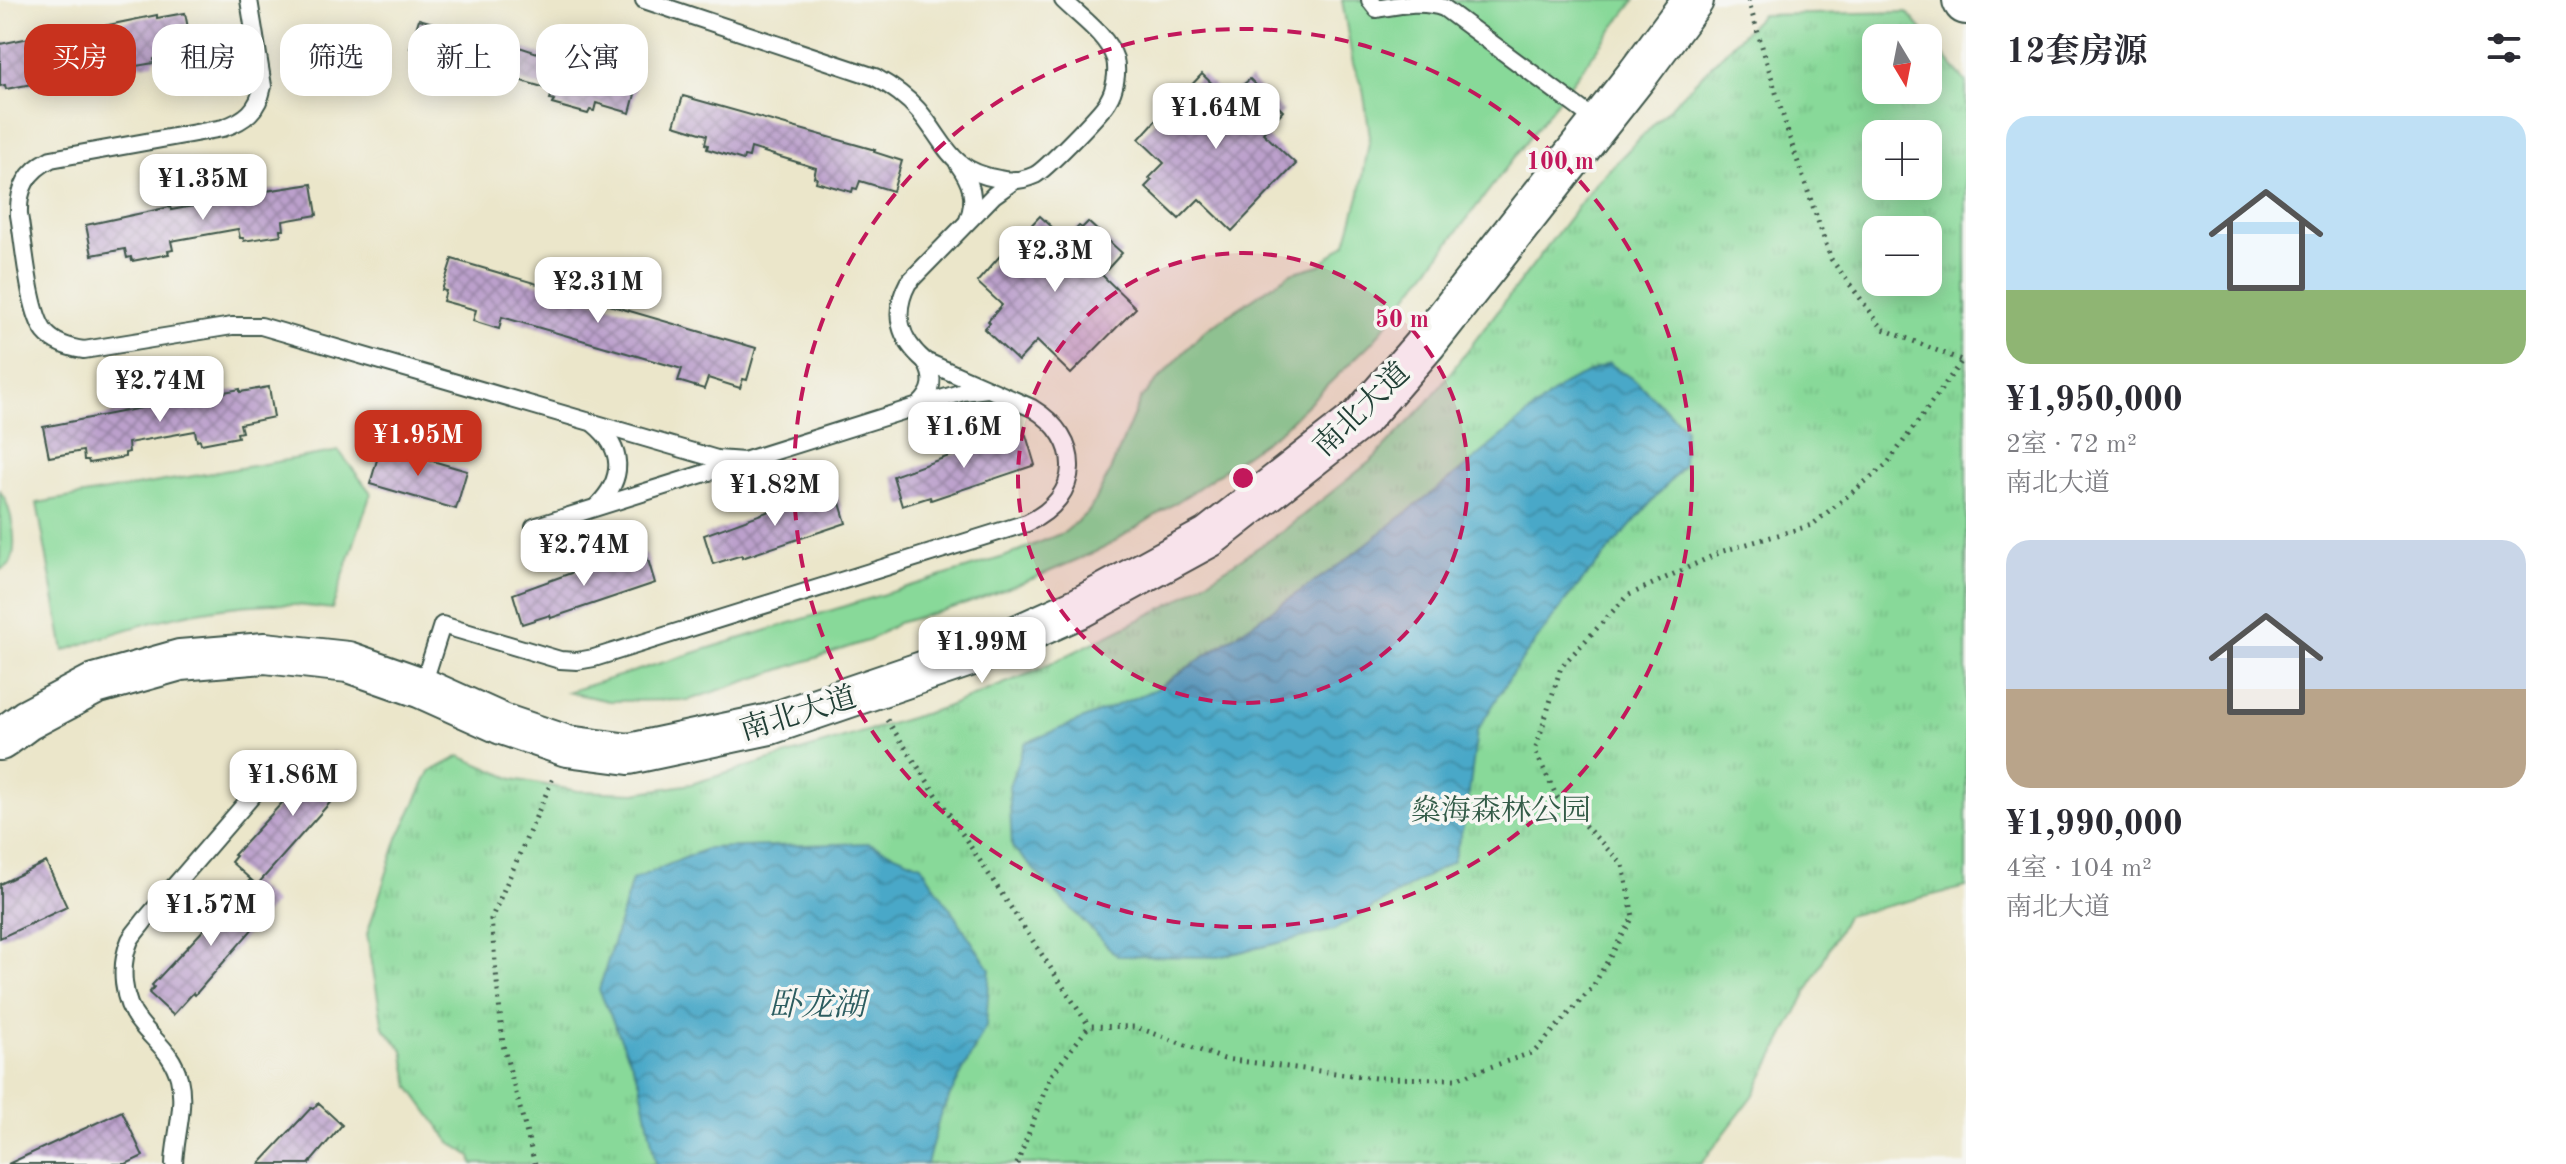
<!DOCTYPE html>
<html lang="zh">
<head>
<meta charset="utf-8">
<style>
  :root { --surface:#fff; --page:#f7f7f7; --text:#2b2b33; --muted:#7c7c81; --accent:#c8321e }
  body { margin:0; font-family:"Old Standard TT","Noto Serif SC",serif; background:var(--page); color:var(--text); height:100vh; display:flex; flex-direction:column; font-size:30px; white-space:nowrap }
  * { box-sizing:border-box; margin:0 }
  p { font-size:26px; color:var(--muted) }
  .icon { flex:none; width:44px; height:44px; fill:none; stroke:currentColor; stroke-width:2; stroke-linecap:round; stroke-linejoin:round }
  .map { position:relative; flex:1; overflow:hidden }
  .panel { display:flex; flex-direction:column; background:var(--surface); width:600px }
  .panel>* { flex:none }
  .top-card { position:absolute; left:24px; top:24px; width:760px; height:72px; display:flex; gap:16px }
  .needle { width:52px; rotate:170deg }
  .fabs { position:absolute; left:1862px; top:24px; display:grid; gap:16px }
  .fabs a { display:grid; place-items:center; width:80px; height:80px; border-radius:16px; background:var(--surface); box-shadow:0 4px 20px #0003; font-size:40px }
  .price { position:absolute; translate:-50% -68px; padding:0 18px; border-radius:16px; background:#fff; color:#222; font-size:26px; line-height:52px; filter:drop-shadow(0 2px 4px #0008) }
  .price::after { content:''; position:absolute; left:50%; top:48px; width:24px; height:18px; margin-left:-12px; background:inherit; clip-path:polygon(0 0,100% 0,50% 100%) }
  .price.selected { background:var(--accent); color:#fff }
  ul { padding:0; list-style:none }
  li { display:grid; align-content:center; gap:16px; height:424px; padding:0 40px }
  li span { display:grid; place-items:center; height:248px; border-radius:24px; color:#555 }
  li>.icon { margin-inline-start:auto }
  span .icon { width:144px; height:144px; fill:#fffc; stroke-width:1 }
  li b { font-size:34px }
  h2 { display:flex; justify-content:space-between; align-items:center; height:96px; padding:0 40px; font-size:34px }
  .tag { padding:0 28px; border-radius:24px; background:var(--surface); box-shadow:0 4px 20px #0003; font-size:28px; line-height:72px }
  .tag.selected { background:var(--accent); color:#fff }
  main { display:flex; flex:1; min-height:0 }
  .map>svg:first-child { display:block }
  .green { fill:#88d999; stroke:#548b66; stroke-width:2 }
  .park { fill:url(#park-tufts); stroke:#548b66; stroke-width:2; fill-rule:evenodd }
  .water { fill:url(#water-waves); stroke:#34727e; stroke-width:2 }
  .building { fill:url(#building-cross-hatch) }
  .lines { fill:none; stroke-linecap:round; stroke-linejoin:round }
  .service-casing { stroke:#3e564a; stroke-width:20 }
  .tertiary-casing { stroke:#3e564a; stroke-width:44 }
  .secondary-casing { stroke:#3e564a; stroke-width:48 }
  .path { stroke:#3e564a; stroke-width:5; stroke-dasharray:2 6; stroke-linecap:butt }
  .service { stroke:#fff; stroke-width:16 }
  .tertiary { stroke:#fff; stroke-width:40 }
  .secondary { stroke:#fff; stroke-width:44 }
  .ring { fill:none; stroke:#c2185b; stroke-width:4; stroke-dasharray:14 10 }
  .labels { text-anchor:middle; stroke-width:7; stroke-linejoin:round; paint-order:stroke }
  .street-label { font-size:30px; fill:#1f3d34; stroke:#f6f6f2 }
  .park-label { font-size:30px; fill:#345c48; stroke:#f6f6f2 }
  .water-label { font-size:32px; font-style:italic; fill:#2c5d60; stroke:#f6f6f2 }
  .centre { fill:#c2185b; stroke:#f6f6f2; stroke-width:4 }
  .ring-label { font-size:24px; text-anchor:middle; font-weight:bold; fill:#c2185b; stroke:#f6f6f2; stroke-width:7; stroke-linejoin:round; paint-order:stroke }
</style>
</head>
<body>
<main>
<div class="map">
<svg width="1966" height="1164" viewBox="0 0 1966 1164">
  <defs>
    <pattern id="park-tufts" width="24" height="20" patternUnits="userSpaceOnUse" patternTransform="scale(2)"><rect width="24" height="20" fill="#88d999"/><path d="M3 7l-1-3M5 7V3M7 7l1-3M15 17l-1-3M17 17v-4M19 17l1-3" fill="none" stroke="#75bb84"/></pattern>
    <pattern id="water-waves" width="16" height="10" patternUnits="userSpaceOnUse" patternTransform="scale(2)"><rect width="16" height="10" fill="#49a8c8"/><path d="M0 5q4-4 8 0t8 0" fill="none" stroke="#3c8aa3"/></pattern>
    <pattern id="building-cross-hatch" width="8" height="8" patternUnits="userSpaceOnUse" patternTransform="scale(2)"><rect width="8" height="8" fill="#bca0cc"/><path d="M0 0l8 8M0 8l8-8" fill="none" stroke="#9884a6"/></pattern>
  </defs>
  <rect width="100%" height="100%" fill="#f6f6f2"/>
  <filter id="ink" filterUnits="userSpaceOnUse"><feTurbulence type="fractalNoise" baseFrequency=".0125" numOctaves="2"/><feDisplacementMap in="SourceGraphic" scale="16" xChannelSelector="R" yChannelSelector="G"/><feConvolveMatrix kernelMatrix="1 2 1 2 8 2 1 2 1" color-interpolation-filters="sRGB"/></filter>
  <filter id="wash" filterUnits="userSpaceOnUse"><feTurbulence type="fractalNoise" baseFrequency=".006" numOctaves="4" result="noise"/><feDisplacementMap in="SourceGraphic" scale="32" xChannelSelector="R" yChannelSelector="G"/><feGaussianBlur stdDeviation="1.8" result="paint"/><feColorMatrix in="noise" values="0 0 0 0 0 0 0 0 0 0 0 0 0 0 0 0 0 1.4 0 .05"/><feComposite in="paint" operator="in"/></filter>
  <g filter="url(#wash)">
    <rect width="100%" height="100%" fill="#ebe6ca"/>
    <g class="green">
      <path d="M 1342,0 L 1635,0 L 1374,340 L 1281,430 L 1191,493 L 1102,549 L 1032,579 L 966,604 L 898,623 L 870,640 L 689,700 L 609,701 L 567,692 L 1004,557 L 1065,532 L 1089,511 L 1108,476 L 1141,398 L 1203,332 L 1291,273 L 1320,265 L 1346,243 L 1360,193 L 1370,136 L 1363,89 L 1353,64 Z"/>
      <path d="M 339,451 L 371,493 L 332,609 C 312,607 290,603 270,604 C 198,606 131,626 64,651 L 37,503 Z"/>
      <path d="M 0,491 C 12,507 19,546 10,564 L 0,570 Z"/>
    </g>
    <path class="park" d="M 1907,12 L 1966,82 L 1966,887 L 1846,916 L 1753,1096 L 1701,1164 L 473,1164 L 471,1156 L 450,1142 L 410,1087 L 403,1050 L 383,1027 L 367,934 L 398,838 L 430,772 L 460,756 L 513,779 L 578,791 L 635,793 L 691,784 L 943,708 L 1038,670 L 1175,602 L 1283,531 L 1372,460 L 1427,403 L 1595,184 L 1761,15 ZM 1876,38 L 1928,38 L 1928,90 L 1876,90 ZM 1876,134 L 1928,134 L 1928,186 L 1876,186 ZM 1876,230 L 1928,230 L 1928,282 L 1876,282 Z"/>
    <g class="water">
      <path d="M 1609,363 L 1637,382 L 1685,428 L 1683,466 L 1570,595 L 1514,671 L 1477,731 L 1466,816 L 1453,861 L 1334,930 L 1219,957 L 1117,956 L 1012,847 L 1009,786 L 1025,743 L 1156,689 L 1343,562 L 1470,463 L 1565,383 Z"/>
      <path d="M 869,843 L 921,865 L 990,969 L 986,1026 L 940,1115 L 927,1164 L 656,1164 L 640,1082 L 599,990 L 632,880 L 708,848 Z"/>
    </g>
    <g id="blocks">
      <g class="building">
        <path d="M 185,13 L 191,43 L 157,49 L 158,58 L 154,59 L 154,63 L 118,69 L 117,66 L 114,66 L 112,57 L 44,69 L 46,78 L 41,79 L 42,82 L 6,89 L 5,85 L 0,86 L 0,44 L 44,35 L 45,38 L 157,15 L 157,18 Z"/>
        <path d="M 419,19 L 447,27 L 448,24 L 556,59 L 557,56 L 638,83 L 630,113 L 596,103 L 594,111 L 590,110 L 588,114 L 552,104 L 554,100 L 550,99 L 553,90 L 487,71 L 485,80 L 480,78 L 479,82 L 443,71 L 445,67 L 441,67 L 443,58 L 410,48 Z"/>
        <path d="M 1202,74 L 1227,98 L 1250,79 L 1283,111 L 1263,133 L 1296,164 L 1232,231 L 1199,199 L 1179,219 L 1145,187 L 1152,180 L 1149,178 L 1164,163 L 1139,139 L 1183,90 L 1185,92 Z"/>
        <path d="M 683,96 L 875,150 L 874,152 L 902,161 L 893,191 L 860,181 L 857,189 L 853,188 L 852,192 L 816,182 L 817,178 L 814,177 L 816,168 L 751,148 L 749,157 L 744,156 L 743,160 L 707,149 L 708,145 L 705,144 L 707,135 L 674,125 Z"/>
        <path d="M 312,184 L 317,215 L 283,221 L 284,230 L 280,230 L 281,235 L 244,241 L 243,238 L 240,238 L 238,229 L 171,241 L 173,250 L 168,251 L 169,254 L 132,261 L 131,257 L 127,258 L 125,249 L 92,255 L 86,225 L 170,207 L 171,210 L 226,200 L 226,197 Z"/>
        <path d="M 1040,216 L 1066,240 L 1079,226 L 1082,228 L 1088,222 L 1122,253 L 1102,275 L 1136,308 L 1071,374 L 1037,341 L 1018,361 L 984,329 L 990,323 L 988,321 L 1002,305 L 977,282 L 1021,232 L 1023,234 Z"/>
        <path d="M 452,259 L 756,348 L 747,380 L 743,379 L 740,388 L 708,378 L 704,389 L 678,381 L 682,369 L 502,317 L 499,329 L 473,321 L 476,310 L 443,301 L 446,291 L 442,290 Z"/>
        <path d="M 269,387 L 274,417 L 240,424 L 242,432 L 237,433 L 238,437 L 201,444 L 200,440 L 197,441 L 195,431 L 128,443 L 129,452 L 125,453 L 125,457 L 89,463 L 88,460 L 84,460 L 83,451 L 49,457 L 43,427 L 240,389 L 240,392 Z"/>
        <path d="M 1026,435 L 1035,465 L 931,500 L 930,497 L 902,506 L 893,476 L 952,455 Z"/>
        <path d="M 381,446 L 467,471 L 456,509 L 370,484 Z"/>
        <path d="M 837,493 L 846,523 L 742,558 L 742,555 L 713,564 L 704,535 L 775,509 Z"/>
        <path d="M 646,553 L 655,583 L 551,618 L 550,615 L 522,624 L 513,594 L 571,573 Z"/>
        <path d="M 333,751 L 357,772 L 257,885 L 231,862 L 236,856 L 234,855 L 326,755 L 328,757 Z"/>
        <path d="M 46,862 L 67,907 L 0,938 L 0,884 Z"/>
        <path d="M 250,880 L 275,903 L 195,995 L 193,993 L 173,1015 L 149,993 L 154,987 L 152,985 Z"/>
        <path d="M 318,1103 L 342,1125 L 309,1164 L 259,1164 L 311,1108 L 313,1109 Z"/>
        <path d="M 122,1111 L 143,1156 L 126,1164 L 8,1164 Z"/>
      </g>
    </g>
  </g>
  <g filter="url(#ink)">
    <use href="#blocks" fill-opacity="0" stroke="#3e564a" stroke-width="2"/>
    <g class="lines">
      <g class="service-casing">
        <g id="service">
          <path d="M 249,0 L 263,86 C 258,110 246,120 223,128 L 51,159 C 27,171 18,188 19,215 C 24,243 29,312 45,332 C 55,344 70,348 84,350 L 232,326 L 261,326 L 717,459 L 744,461"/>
          <path d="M 644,0 L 875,77 C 891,86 906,96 918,110 C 947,144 948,170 999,179 C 1011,182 1024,180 1035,175 C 1045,170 1102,112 1108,101 C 1115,90 1118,72 1115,59 C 1107,35 1080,17 1063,0"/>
          <path d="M 1370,0 L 1377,9 C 1400,5 1422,0 1444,8 L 1598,122"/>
          <path d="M 958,164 C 971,182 977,198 968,220"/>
          <path d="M 919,405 C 934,391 935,378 925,361"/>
          <path d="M 594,424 C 624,449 625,478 597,506"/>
          <path d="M 534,527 L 963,392 L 988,389"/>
          <path d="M 422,688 L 442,625 L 560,660 L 577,661 L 594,658 L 1027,523 C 1083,497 1084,439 1032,408 L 925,361 C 899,339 892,313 908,283 L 994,195 L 1015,180"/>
          <path d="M 174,1164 C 175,1135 186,1107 179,1078 C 172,1052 155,1042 140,1023 C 122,1002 119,966 130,940 C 134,933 140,927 145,920 L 265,781"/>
        </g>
      </g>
      <g class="tertiary-casing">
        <path id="tertiary" d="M 0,740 L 27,720 L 95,684 L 180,660 L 265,653 L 348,662 L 422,688 L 502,724 L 567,746 L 629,754 L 770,724 L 981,652 L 1079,608 L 1209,537 L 1361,418 L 1427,342 L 1638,74 L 1693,0"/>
      </g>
      <g class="secondary-casing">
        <path id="secondary" d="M 1965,0 L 1966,2"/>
      </g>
      <g class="path">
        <path d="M 1748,0 L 1790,139 L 1831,259 L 1883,329 L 1966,362"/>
        <path d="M 887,720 L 1089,1026"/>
        <path d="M 535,1164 L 503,1045 L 491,919 L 554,776"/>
        <path d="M 1017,1164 L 1050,1077 L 1089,1026 L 1136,1027 L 1224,1059 L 1375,1078 L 1455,1079 L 1534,1052 L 1592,988 L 1633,917 L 1623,865 L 1557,797 L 1535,751 L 1561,667 L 1627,596 L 1723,551 L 1812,525 L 1887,464 L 1961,362"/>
      </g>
      <use href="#service" class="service"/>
      <use href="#tertiary" class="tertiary"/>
      <use href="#secondary" class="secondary"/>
    </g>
  </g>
  <circle cx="1243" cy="478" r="225" fill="#c2185b" fill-opacity=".12"/>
  <g class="ring">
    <circle cx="1243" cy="478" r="225"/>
    <circle cx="1243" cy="478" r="449"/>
  </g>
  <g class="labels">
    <g class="street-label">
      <text transform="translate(1361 409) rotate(-44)" y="10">南北大道</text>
      <text transform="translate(798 713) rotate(-17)" y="10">南北大道</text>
    </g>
    <g class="park-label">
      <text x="1501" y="820">燊海森林公园</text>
    </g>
    <g class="water-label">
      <text x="817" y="1015">卧龙湖</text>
    </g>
  </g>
  <circle cx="1243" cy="478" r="12" class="centre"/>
  <g class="ring-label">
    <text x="1560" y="169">100 m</text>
    <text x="1402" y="327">50 m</text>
  </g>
</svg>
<div class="fabs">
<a><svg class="needle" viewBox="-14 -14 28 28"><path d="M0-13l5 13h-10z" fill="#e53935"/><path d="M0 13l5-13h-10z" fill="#7c7c81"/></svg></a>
<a>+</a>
<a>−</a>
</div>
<b class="price" style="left:1216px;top:151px">¥1.64M</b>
<b class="price" style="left:203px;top:222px">¥1.35M</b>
<b class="price" style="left:1055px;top:294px">¥2.3M</b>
<b class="price" style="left:598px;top:325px">¥2.31M</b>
<b class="price" style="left:160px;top:424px">¥2.74M</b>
<b class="price" style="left:964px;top:470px">¥1.6M</b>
<b class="price selected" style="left:418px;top:478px">¥1.95M</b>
<b class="price" style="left:775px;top:528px">¥1.82M</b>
<b class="price" style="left:584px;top:588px">¥2.74M</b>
<b class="price" style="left:982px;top:685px">¥1.99M</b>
<b class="price" style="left:293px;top:818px">¥1.86M</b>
<b class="price" style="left:211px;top:948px">¥1.57M</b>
<div class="top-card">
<a class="tag selected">买房</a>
<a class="tag">租房</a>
<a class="tag">筛选</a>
<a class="tag">新上</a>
<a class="tag">公寓</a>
</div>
</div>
<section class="panel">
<h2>12套房源<svg class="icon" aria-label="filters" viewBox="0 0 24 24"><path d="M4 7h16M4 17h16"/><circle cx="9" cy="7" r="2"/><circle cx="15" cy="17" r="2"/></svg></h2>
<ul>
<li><span style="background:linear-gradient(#bfe0f5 70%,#8fb573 0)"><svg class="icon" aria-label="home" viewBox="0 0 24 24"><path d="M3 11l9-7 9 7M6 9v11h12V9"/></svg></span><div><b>¥1,950,000</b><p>2室 · 72 m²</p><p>南北大道</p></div></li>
<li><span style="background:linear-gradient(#c9d6e8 60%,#b9a48a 0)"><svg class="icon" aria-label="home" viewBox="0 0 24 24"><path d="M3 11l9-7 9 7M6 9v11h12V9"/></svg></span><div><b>¥1,990,000</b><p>4室 · 104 m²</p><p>南北大道</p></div></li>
</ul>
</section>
</main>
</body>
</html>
